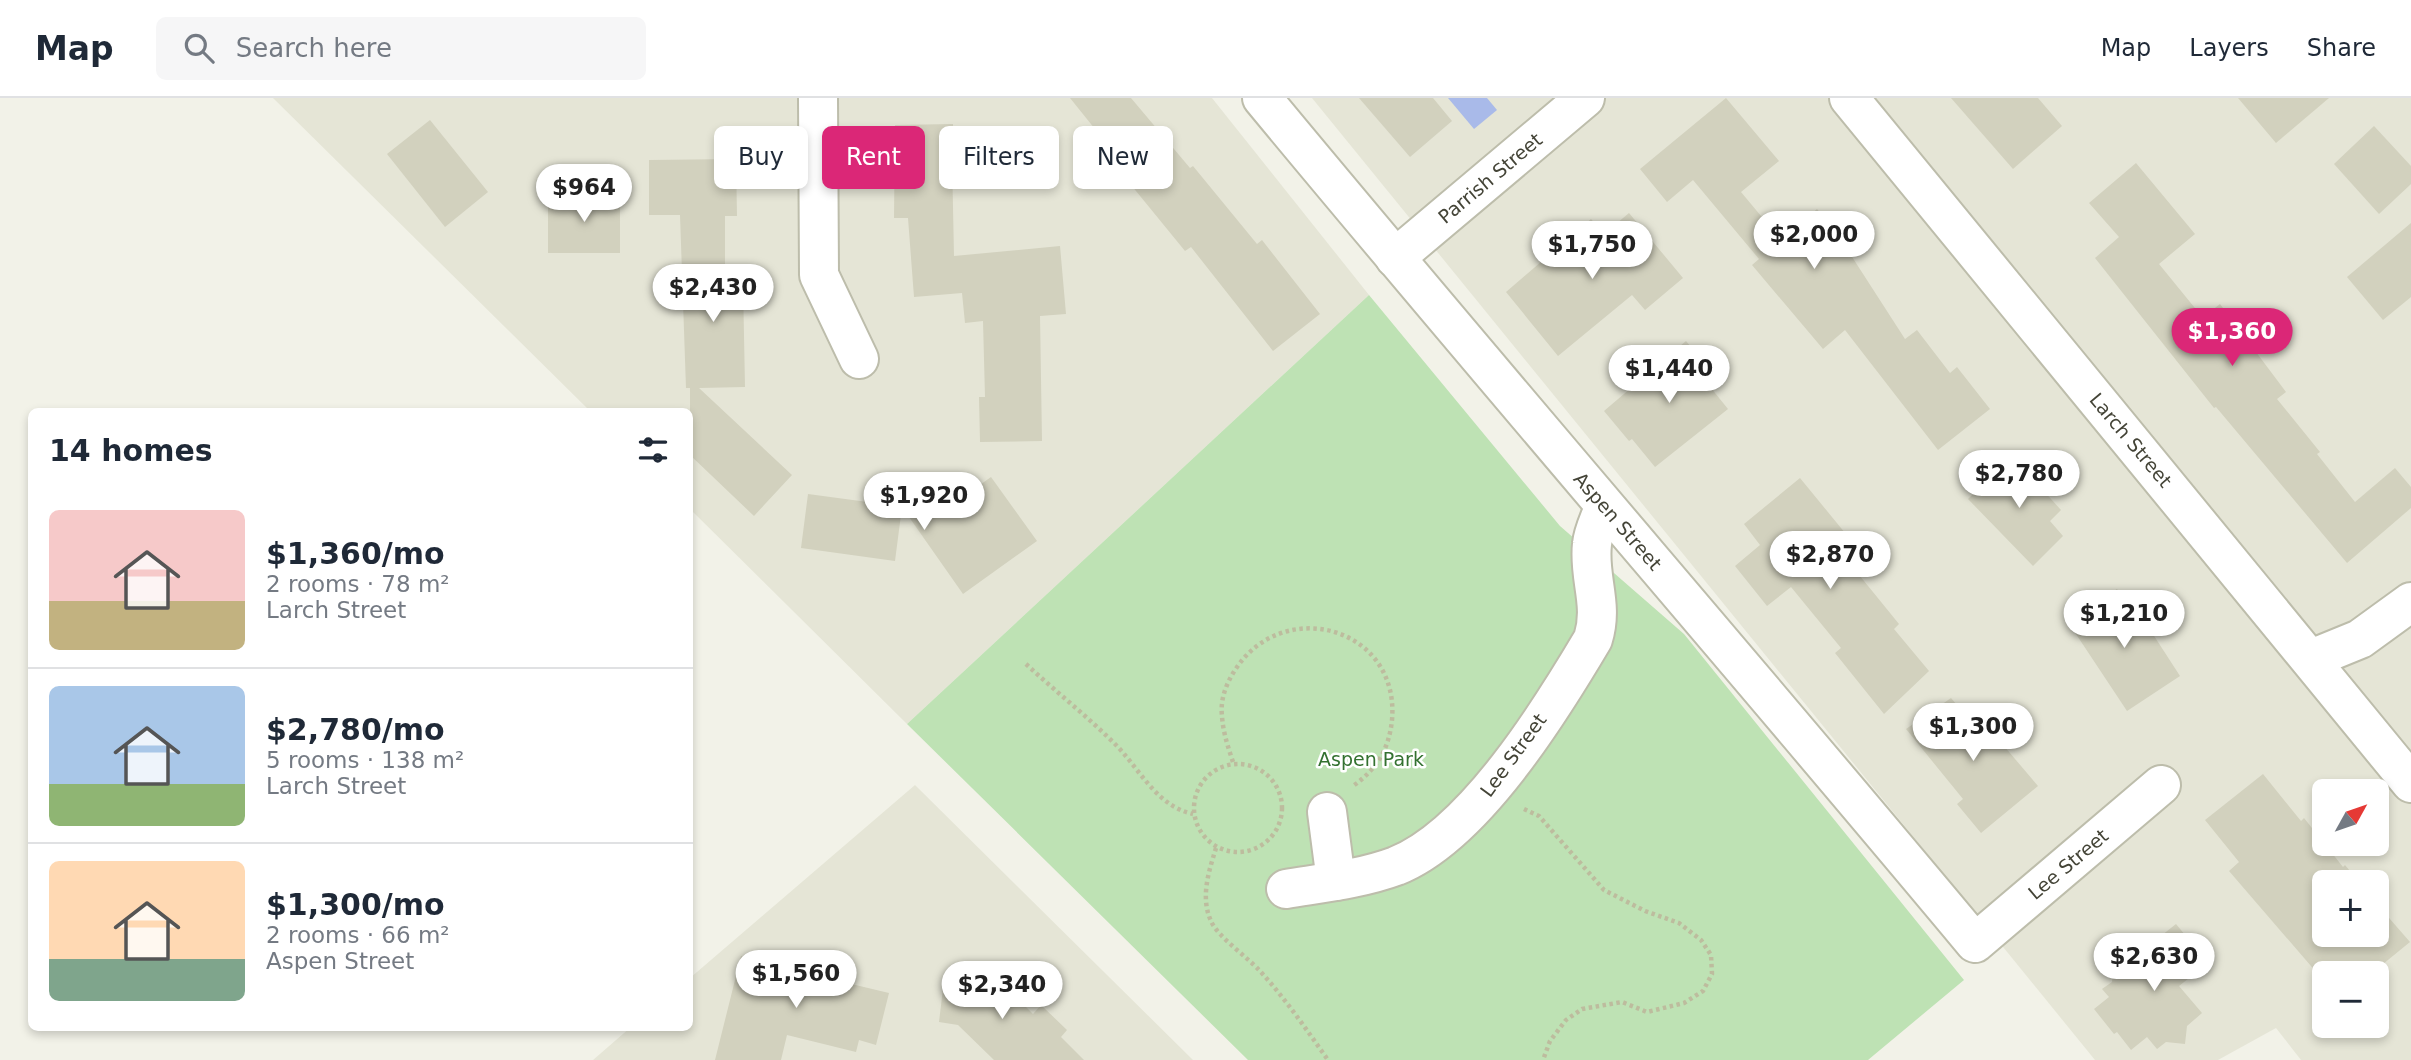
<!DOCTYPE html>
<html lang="en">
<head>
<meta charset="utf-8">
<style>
  :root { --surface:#fff; --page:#f6f6f7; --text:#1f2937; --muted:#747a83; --line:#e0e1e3; --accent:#db2777 }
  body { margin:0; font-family:"DejaVu Sans",sans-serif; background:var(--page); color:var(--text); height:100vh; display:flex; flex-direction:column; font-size:26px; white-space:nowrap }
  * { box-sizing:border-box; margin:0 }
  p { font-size:23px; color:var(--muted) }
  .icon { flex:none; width:38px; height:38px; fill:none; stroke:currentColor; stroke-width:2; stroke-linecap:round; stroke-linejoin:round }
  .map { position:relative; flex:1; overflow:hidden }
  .panel { position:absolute; left:28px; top:310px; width:665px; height:623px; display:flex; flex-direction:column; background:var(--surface); border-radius:10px; box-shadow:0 4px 10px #0003 }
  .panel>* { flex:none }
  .banner { position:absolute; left:714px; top:28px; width:665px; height:63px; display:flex; gap:14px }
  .needle { width:46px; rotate:50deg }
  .buttons { position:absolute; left:2312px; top:681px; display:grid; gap:14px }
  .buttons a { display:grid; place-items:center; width:77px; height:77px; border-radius:10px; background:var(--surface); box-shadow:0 4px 10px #0003; font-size:35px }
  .price { position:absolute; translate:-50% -60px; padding:0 16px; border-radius:24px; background:#fff; color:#222; font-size:23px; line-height:46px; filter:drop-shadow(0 2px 4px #0008) }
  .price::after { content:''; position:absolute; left:50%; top:42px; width:21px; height:16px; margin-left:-10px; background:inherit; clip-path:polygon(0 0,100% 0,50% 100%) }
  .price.on { background:var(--accent); color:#fff }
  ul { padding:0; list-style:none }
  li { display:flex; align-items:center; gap:21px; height:175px; padding:0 21px }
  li+li { border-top:2px solid var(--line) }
  li span { display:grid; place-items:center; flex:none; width:196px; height:140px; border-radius:10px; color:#555 }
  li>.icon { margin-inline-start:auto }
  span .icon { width:84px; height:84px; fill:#fffc; stroke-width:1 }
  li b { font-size:30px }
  h2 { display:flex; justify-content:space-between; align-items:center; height:84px; padding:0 21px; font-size:30px }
  .tag { padding:0 24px; border-radius:10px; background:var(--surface); box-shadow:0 4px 10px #0003; font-size:24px; line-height:63px }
  .tag.on { background:var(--accent); color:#fff }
  header { display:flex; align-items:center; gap:42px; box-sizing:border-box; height:98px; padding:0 35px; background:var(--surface); border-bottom:2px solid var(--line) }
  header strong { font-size:33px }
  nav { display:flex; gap:38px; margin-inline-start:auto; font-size:24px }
  .search { width:490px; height:63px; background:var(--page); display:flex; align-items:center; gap:18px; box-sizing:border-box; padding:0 24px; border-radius:10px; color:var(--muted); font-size:26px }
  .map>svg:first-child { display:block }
  .residential { fill:#e5e5d6; fill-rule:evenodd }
  .green { fill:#bee2b4 }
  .water { fill:#a9bae9 }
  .building { fill:#d2d1be }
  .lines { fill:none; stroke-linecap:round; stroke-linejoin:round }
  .minor-casing { stroke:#bdbdab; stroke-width:42 }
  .path { stroke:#bdbc9e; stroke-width:4.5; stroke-dasharray:3.5 3.5; stroke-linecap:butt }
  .minor { stroke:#fff; stroke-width:38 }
  .labels { text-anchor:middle; stroke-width:5; stroke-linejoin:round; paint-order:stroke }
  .street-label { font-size:19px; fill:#444437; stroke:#fff }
  .park-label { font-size:19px; fill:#337130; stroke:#fff }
</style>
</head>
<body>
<header>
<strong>Map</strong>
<div class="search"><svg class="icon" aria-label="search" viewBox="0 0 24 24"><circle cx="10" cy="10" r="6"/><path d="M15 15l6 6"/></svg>Search here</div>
<nav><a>Map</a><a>Layers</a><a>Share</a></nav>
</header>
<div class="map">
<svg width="2411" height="962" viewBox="0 0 2411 962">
  <rect width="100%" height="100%" fill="#f2f2e8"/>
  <g class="residential">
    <path d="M 273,0 L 1212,0 L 1369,197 L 907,626 L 690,411 L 690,313 L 590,313 Z"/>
    <path d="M 1312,0 L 2411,0 L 2411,962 L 2301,962 L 2276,930 L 2218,962 L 2095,962 ZM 2324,693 L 2376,693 L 2376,746 L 2324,746 ZM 2324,784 L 2376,784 L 2376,836 L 2324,836 ZM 2324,875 L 2376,875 L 2376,928 L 2324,928 Z"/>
    <path d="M 915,687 L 1193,962 L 593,962 L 631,929 L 690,929 L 690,880 Z"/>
  </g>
  <path class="green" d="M 1369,197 L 1560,428 L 1684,536 L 1964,882 L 1868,962 L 1248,962 L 907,626 Z"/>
  <path class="water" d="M 1448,0 L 1487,0 L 1497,12 L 1474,31 Z"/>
  <g class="building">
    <path d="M 1070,0 L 1131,0 L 1190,70 L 1193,68 L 1257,146 L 1262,142 L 1320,216 L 1273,253 L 1191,149 L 1185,153 L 1127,82 L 1132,77 Z"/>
    <path d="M 1359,0 L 1433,0 L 1452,23 L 1410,59 Z"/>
    <path d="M 1726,0 L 1779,63 L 1741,94 L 1781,142 L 1817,111 L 1836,134 L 1905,241 L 1917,232 L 1950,275 L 1957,269 L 1990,311 L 1938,352 L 1845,232 L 1823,251 L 1752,167 L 1759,161 L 1693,82 L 1667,104 L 1640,71 Z"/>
    <path d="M 1951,0 L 2038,0 L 2062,28 L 2013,71 Z"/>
    <path d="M 2238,0 L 2329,0 L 2276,45 Z"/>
    <path d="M 430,22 L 488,94 L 445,129 L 387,56 Z"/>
    <path d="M 953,26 L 953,29 L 959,29 L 960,61 L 952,61 L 954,158 L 1060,148 L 1066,216 L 1040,218 L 1042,343 L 980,344 L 979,299 L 985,299 L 983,223 L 965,225 L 962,195 L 914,199 L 908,120 L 894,120 L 895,27 Z"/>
    <path d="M 2374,28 L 2411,68 L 2411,86 L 2379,116 L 2334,66 Z"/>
    <path d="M 736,61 L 737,118 L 725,118 L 725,186 L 743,186 L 745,289 L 699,290 L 792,377 L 754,418 L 690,357 L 690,290 L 686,290 L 680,117 L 649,117 L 649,62 Z"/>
    <path d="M 2136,65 L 2195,136 L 2159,166 L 2199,215 L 2202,212 L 2206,217 L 2220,206 L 2286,294 L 2277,301 L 2320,354 L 2317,356 L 2355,404 L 2395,370 L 2411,389 L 2411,410 L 2347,465 L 2216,309 L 2214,310 L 2095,160 L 2119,139 L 2089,105 Z"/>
    <rect x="548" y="98" width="72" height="57"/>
    <path d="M 1629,115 L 1683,180 L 1645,212 L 1632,197 L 1558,258 L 1506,194 L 1591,121 L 1604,136 Z"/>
    <path d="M 2411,125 L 2411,199 L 2383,222 L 2347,179 Z"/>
    <path d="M 1686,243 L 1719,283 L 1711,290 L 1728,311 L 1655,369 L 1632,341 L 1629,343 L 1604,313 Z"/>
    <path d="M 2012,358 L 2061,412 L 2050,423 L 2063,438 L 2033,468 L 1968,401 Z"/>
    <path d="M 991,379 L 1037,443 L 963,496 L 902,409 L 895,463 L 801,450 L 808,396 L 942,414 Z"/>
    <path d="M 1800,380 L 1850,441 L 1838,451 L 1899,526 L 1894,531 L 1929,573 L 1884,616 L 1835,555 L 1841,550 L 1791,489 L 1767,508 L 1735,468 L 1760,447 L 1744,426 Z"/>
    <path d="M 2117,491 L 2143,529 L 2147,527 L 2180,578 L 2127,613 L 2068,524 Z"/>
    <path d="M 1951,600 L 1969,621 L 1976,615 L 2038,688 L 1981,735 L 1957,706 L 1963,701 L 1906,631 Z"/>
    <path d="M 2263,676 L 2301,723 L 2304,720 L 2343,769 L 2345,767 L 2359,784 L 2324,784 L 2324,836 L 2376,836 L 2376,805 L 2410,844 L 2372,875 L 2317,875 L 2229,773 L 2239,764 L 2205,722 Z"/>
    <path d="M 2176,826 L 2208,865 L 2179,888 L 2202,915 L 2187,928 L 2185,946 L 2166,944 L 2157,951 L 2147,939 L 2131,952 L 2117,934 L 2114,936 L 2094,911 L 2109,899 L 2102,891 L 2112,884 L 2113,872 L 2123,864 L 2128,864 Z"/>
    <path d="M 786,853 L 825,863 L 822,879 L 889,895 L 876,947 L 859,942 L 856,954 L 787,937 L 781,962 L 715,962 L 741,858 L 782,868 Z"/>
    <path d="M 945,874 L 999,882 L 1033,916 L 1041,907 L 1067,932 L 1061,939 L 1084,962 L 994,962 L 958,927 L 939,924 Z"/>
  </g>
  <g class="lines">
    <g class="minor-casing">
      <g id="minor">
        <path d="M 818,0 L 819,177 L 859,261"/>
        <path d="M 1262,0 C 1497,284 1739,562 1975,845 L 2161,687"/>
        <path d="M 1849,0 L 2411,685"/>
        <path d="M 1395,160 L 1585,0"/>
        <path d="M 2311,561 L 2360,541 L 2411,504"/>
        <path d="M 1327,714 L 1336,783"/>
        <path d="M 1286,791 C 1322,785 1361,781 1396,768 C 1474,737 1551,612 1593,541 C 1604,506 1588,480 1592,446 C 1593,434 1600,421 1604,409"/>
      </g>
    </g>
    <g class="path">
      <path d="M 1026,566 C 1055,593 1087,618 1115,646 C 1140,671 1156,708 1193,716"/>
      <path d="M 1233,664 C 1228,649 1223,634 1222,618 C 1220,602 1226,586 1235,572 C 1283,497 1400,529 1392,622 C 1389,651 1377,671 1353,688"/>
      <circle cx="1238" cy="710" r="44"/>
      <path d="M 1524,711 L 1539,718 L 1604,792 L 1645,813 L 1679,825 L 1701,842 L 1711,857 L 1712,876 L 1703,893 L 1684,905 L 1647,914 L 1622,904 L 1582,911 L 1566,922 L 1550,943 L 1543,962"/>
      <path d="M 1216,750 C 1209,773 1200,799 1211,823 C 1217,838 1247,859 1259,872 C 1285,900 1306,931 1328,962"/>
    </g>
    <use href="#minor" class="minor"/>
  </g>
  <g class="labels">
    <g class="street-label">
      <text transform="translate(1490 80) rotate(-40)" y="7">Parrish Street</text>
      <text transform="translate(2131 342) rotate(50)" y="7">Larch Street</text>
      <text transform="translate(1618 423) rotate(49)" y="7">Aspen Street</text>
      <text transform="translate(1513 657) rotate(-54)" y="7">Lee Street</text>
      <text transform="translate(2068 766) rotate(-40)" y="7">Lee Street</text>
    </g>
    <g class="park-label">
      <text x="1371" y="668">Aspen Park</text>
    </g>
  </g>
</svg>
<div class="buttons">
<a><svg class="needle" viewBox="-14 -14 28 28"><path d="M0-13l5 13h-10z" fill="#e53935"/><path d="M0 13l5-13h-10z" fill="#747a83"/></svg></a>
<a>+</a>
<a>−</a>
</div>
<b class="price" style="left:584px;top:126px">$964</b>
<b class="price" style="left:1814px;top:173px">$2,000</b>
<b class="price" style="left:1592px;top:183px">$1,750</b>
<b class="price" style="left:713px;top:226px">$2,430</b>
<b class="price on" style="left:2232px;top:270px">$1,360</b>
<b class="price" style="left:1669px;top:307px">$1,440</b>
<b class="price" style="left:2019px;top:412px">$2,780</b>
<b class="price" style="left:924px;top:434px">$1,920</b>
<b class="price" style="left:1830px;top:493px">$2,870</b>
<b class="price" style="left:2124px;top:552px">$1,210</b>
<b class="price" style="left:1973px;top:665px">$1,300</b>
<b class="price" style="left:2154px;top:895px">$2,630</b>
<b class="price" style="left:796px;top:912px">$1,560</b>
<b class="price" style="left:1002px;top:923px">$2,340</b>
<div class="banner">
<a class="tag">Buy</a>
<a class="tag on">Rent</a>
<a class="tag">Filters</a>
<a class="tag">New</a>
</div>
<section class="panel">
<h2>14 homes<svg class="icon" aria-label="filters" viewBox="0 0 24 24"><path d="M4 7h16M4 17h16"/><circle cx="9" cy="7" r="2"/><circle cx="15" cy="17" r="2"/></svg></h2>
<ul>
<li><span style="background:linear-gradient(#f6c9c9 65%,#c2b280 0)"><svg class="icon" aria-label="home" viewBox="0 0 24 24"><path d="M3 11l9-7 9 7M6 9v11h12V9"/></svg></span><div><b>$1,360/mo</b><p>2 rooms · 78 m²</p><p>Larch Street</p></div></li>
<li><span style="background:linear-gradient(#a9c7e8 70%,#8fb573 0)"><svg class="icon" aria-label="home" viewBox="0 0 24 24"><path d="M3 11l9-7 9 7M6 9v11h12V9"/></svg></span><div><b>$2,780/mo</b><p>5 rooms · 138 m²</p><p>Larch Street</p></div></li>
<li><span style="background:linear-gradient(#ffd9b3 70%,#7fa58c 0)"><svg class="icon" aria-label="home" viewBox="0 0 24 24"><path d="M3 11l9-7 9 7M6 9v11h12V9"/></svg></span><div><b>$1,300/mo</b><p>2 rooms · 66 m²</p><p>Aspen Street</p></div></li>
</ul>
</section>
</div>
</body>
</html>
